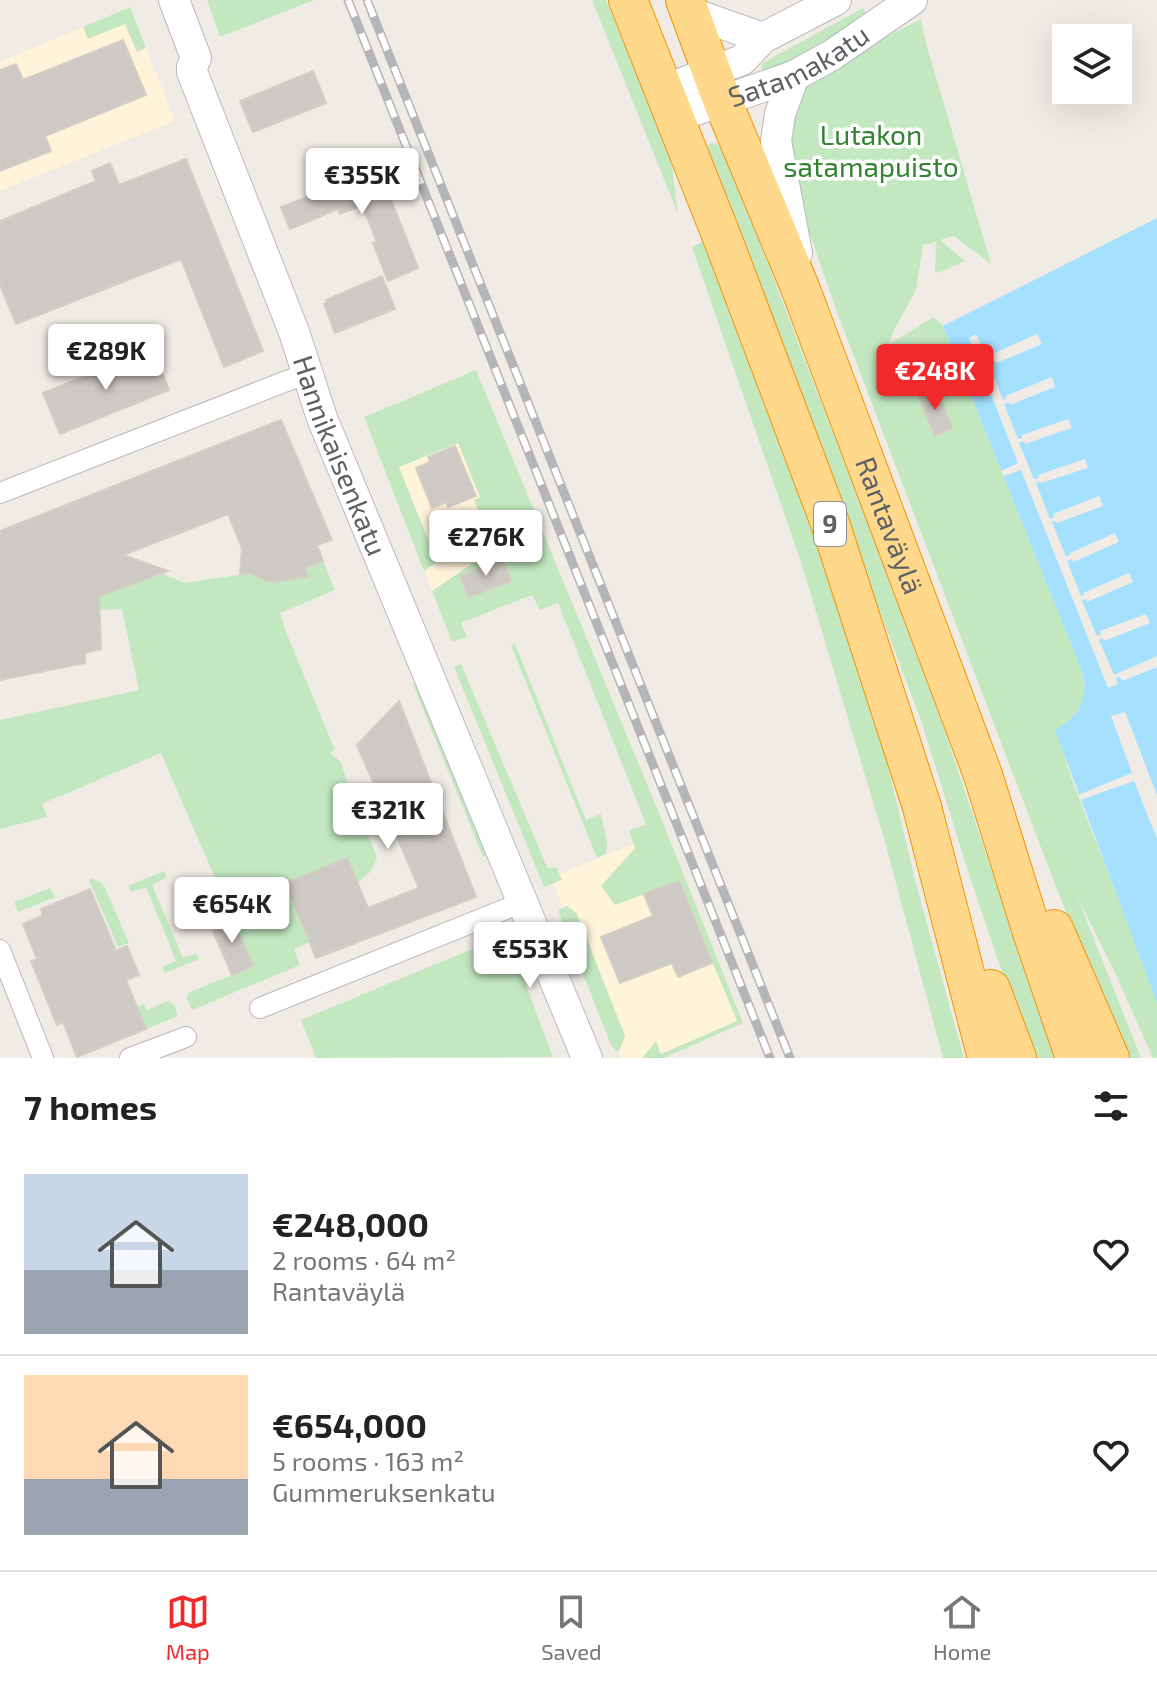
<!DOCTYPE html>
<html lang="en">
<head>
<meta charset="utf-8">
<style>
  :root { --surface:#fff; --page:#f6f6f6; --text:#222; --muted:#767676; --line:#e0e0e0; --accent:#f2292a }
  body { margin:0; font-family:"Exo 2",sans-serif; background:var(--page); color:var(--text); height:100vh; display:flex; flex-direction:column; font-size:30px; white-space:nowrap }
  * { box-sizing:border-box; margin:0 }
  p { font-size:26px; color:var(--muted) }
  .icon { flex:none; width:44px; height:44px; fill:none; stroke:currentColor; stroke-width:2; stroke-linecap:round; stroke-linejoin:round }
  .map { position:relative; height:1058px; overflow:hidden }
  .sheet { display:flex; flex-direction:column; background:var(--surface); flex:1 }
  .sheet>* { flex:none }
  .fabs { position:absolute; left:1052px; top:24px; display:grid; gap:16px }
  .fabs a { display:grid; place-items:center; width:80px; height:80px; border-radius:0px; background:var(--surface); box-shadow:0 8px 32px #0002; font-size:40px }
  .price { position:absolute; translate:-50% -68px; padding:0 18px; border-radius:8px; background:#fff; color:#222; font-size:26px; line-height:52px; filter:drop-shadow(0 2px 4px #0008) }
  .price::after { content:''; position:absolute; left:50%; top:48px; width:24px; height:18px; margin-left:-12px; background:inherit; clip-path:polygon(0 0,100% 0,50% 100%) }
  .price.on { background:var(--accent); color:#fff }
  ul { padding:0; list-style:none }
  li { display:flex; align-items:center; gap:24px; height:200px; padding:0 24px }
  li+li { border-top:2px solid var(--line) }
  li span { display:grid; place-items:center; flex:none; width:224px; height:160px; border-radius:0px; color:#555 }
  li>.icon { margin-inline-start:auto }
  span .icon { width:96px; height:96px; fill:#fffc; stroke-width:1 }
  li b { font-size:34px }
  h2 { display:flex; justify-content:space-between; align-items:center; height:96px; padding:0 24px; font-size:34px }
  .tabs { display:flex; justify-content:space-around; align-items:center; height:112px; border-top:2px solid var(--line); background:var(--surface); font-size:22px; color:var(--muted) }
  .tabs a { display:grid; justify-items:center; gap:4px }
  .tabs .on { color:var(--accent) }
  .map>svg:first-child { display:block }
  .commercial { fill:#fff3da }
  .green { fill:#c3e8c0 }
  .water { fill:#a5e0ff }
  .pier { fill:#f0ece5 }
  .building { fill:#cdc9c4; stroke:#d5cdc3; stroke-width:2 }
  .lines { fill:none; stroke-linecap:round; stroke-linejoin:round }
  .street-casing { stroke:#b5b8bc; stroke-width:22 }
  .secondary-casing { stroke:#b6babf; stroke-width:32 }
  .highway-casing { stroke:#f49300; stroke-width:40 }
  .street { stroke:#fff; stroke-width:20 }
  .secondary { stroke:#fff; stroke-width:30 }
  .highway { stroke:#ffd88c; stroke-width:38 }
  .rail-casing { stroke:#b4b5b6; stroke-width:9 }
  .rail { stroke:#fff; stroke-width:6; stroke-dasharray:18; stroke-linecap:butt }
  .labels { text-anchor:middle; stroke-width:7; stroke-linejoin:round; paint-order:stroke }
  .shield { fill:#fff; stroke:#8d9094; stroke-width:2 }
  .shield-label { font-size:26px; font-weight:bold; fill:#5c6166 }
  .street-label { font-size:28px; fill:#5c6166; stroke:#fff }
  .park-label { font-size:28px; fill:#338230; stroke:#fff }
</style>
</head>
<body>
<div class="map">
<svg width="1157" height="1058" viewBox="0 0 1157 1058">
  <rect width="100%" height="100%" fill="#f0ece5"/>
  <g class="commercial">
    <path d="M 130,7 L 175,121 L 0,191 L 0,62 Z"/>
    <path d="M 465,374 L 540,610 L 532,595 L 461,623 L 467,637 L 452,642 L 364,417 Z"/>
    <path d="M 660,833 L 739,1025 L 664,1058 L 621,1058 L 551,877 Z"/>
  </g>
  <g class="green">
    <path d="M 207,0 L 314,0 L 220,37 Z"/>
    <path d="M 592,0 L 606,0 L 671,158 L 678,214 Z"/>
    <path d="M 130,7 L 146,48 L 137,52 L 125,24 L 88,39 L 83,27 Z"/>
    <path d="M 863,8 L 870,18 L 804,58 L 764,72 L 761,68 L 762,64 L 768,60 Z"/>
    <path d="M 921,19 L 926,43 L 991,264 L 954,236 L 940,240 L 965,261 L 938,273 L 935,271 L 936,242 L 923,245 L 916,290 L 894,330 L 889,344 L 934,317 L 943,326 L 1084,677 C 1087,702 1076,718 1056,730 L 1071,777 L 1152,987 L 1157,1003 L 1157,1058 L 1153,1058 L 1115,973 L 1077,896 L 1141,1058 L 1125,1058 L 1056,887 L 834,304 L 791,178 L 791,116 L 808,80 L 859,51 Z"/>
    <path d="M 716,143 L 724,150 L 868,524 L 944,729 L 1055,1058 L 1031,1058 L 967,868 L 921,720 L 704,151 L 709,144 Z"/>
    <path d="M 703,242 L 787,456 L 878,724 L 916,884 L 964,1058 L 943,1058 L 885,842 L 802,565 L 692,247 Z"/>
    <path d="M 476,370 L 661,818 L 743,1023 L 664,1058 L 642,1058 L 656,1041 L 661,1054 L 737,1021 L 679,882 L 615,905 L 601,886 L 635,848 L 629,831 L 646,824 L 558,603 L 540,610 L 532,595 L 461,623 L 467,637 L 452,642 L 432,591 L 494,549 L 474,500 L 480,497 L 458,443 L 399,467 L 437,562 L 424,571 L 364,417 Z"/>
    <path d="M 323,561 L 335,590 L 280,613 L 286,632 L 335,750 L 330,753 L 341,762 L 352,798 L 341,803 L 350,827 L 363,822 L 377,858 L 370,872 L 357,883 L 347,858 L 286,883 L 310,942 L 294,949 L 300,965 L 192,1010 L 187,999 L 188,993 L 253,966 L 161,753 L 42,804 L 47,817 L 0,829 L 0,720 L 139,690 L 122,609 L 99,610 L 99,596 L 163,574 L 185,583 L 250,573 L 265,580 L 276,582 L 308,576 L 305,568 Z"/>
    <path d="M 515,644 L 586,820 L 601,814 L 607,843 L 606,854 L 597,858 L 511,645 Z"/>
    <path d="M 461,664 L 548,869 L 556,867 L 562,880 L 544,887 L 454,667 Z"/>
    <path d="M 418,683 L 488,853 L 483,857 L 413,685 Z"/>
    <path d="M 164,871 L 167,877 L 152,885 L 183,958 L 196,953 L 199,959 L 165,973 L 162,967 L 176,961 L 146,887 L 131,892 L 128,886 Z"/>
    <path d="M 92,879 L 99,881 L 104,886 L 129,943 L 118,947 L 89,880 Z"/>
    <path d="M 50,888 L 55,897 L 18,912 L 14,902 Z"/>
    <path d="M 567,906 L 577,914 L 625,1036 L 619,1051 L 616,1051 L 611,1045 L 558,910 Z"/>
    <path d="M 496,939 L 511,946 L 553,1057 L 316,1058 L 301,1020 Z"/>
    <path d="M 168,1001 L 174,1005 L 178,1016 L 146,1029 L 137,1007 L 144,1004 L 147,1010 Z"/>
  </g>
  <path class="water" d="M 1157,218 L 1157,1003 L 1055,730 C 1077,719 1087,701 1084,677 L 943,326 Z"/>
  <g class="pier">
    <path d="M 976,334 L 986,357 L 1037,334 L 1042,344 L 996,363 L 993,359 L 988,362 L 1003,400 L 1006,398 L 1006,396 L 1052,377 L 1055,387 L 1010,405 L 1009,402 L 1004,404 L 1018,439 L 1022,438 L 1022,435 L 1068,419 L 1072,428 L 1025,444 L 1024,441 L 1019,443 L 1034,479 L 1039,478 L 1038,475 L 1085,459 L 1088,468 L 1041,483 L 1040,481 L 1036,483 L 1050,519 L 1054,517 L 1053,514 L 1099,496 L 1103,506 L 1057,523 L 1055,521 L 1052,522 L 1066,557 L 1070,555 L 1070,553 L 1115,533 L 1119,542 L 1073,562 L 1072,559 L 1067,561 L 1081,596 L 1084,595 L 1083,593 L 1129,573 L 1133,582 L 1087,602 L 1085,599 L 1082,601 L 1097,636 L 1101,634 L 1100,631 L 1146,614 L 1150,623 L 1104,641 L 1103,638 L 1099,640 L 1114,675 L 1157,656 L 1157,667 L 1122,681 L 1120,677 L 1116,678 L 1118,684 L 1108,688 L 1021,470 L 1004,476 L 1001,471 L 1018,463 L 969,338 Z"/>
    <path d="M 1125,712 L 1157,795 L 1157,839 L 1134,781 L 1080,800 L 1078,795 L 1132,773 L 1111,716 Z"/>
  </g>
  <g class="building">
    <path d="M 123,40 L 146,95 L 45,136 L 51,151 L 0,171 L 0,70 L 16,64 L 23,80 Z"/>
    <path d="M 313,71 L 326,103 L 253,132 L 240,101 Z"/>
    <path d="M 186,159 L 263,351 L 224,367 L 181,259 L 16,324 L 0,285 L 0,221 L 96,181 L 92,171 L 110,163 L 119,185 Z"/>
    <path d="M 377,164 L 418,268 L 388,281 L 373,243 L 377,242 L 362,205 L 340,214 L 338,209 L 290,229 L 281,207 L 330,188 L 328,184 Z"/>
    <path d="M 382,276 L 395,309 L 335,333 L 324,304 L 327,302 L 326,300 Z"/>
    <path d="M 153,349 L 169,390 L 60,434 L 43,393 Z"/>
    <path d="M 936,388 L 952,428 L 935,436 L 918,395 Z"/>
    <path d="M 281,420 L 332,540 L 317,545 L 323,561 L 305,568 L 308,576 L 275,582 L 265,580 L 250,573 L 240,574 L 242,548 L 228,514 L 123,555 L 168,571 L 99,596 L 101,649 L 85,653 L 85,663 L 0,680 L 0,531 Z"/>
    <path d="M 455,446 L 476,496 L 448,507 L 446,502 L 432,508 L 416,468 L 430,462 L 428,457 Z"/>
    <path d="M 502,559 L 511,581 L 469,597 L 460,576 Z"/>
    <path d="M 399,701 L 476,897 L 316,958 L 286,883 L 347,858 L 368,908 L 419,888 L 357,745 Z"/>
    <path d="M 679,881 L 712,963 L 678,977 L 672,963 L 620,983 L 601,937 L 653,916 L 644,894 Z"/>
    <path d="M 90,889 L 116,951 L 127,946 L 139,975 L 126,980 L 146,1029 L 77,1057 L 63,1022 L 57,1025 L 31,961 L 37,959 L 23,924 L 43,915 L 41,909 Z"/>
    <path d="M 231,915 L 253,966 L 232,975 L 210,924 Z"/>
  </g>
  <g class="lines">
    <g class="street-casing">
      <g id="street">
        <path d="M 0,493 L 307,373"/>
        <path d="M 0,950 L 43,1058"/>
        <path d="M 260,1008 L 523,902"/>
        <path d="M 130,1058 L 186,1037"/>
      </g>
    </g>
    <g class="secondary-casing">
      <g id="secondary">
        <path id="s1" d="M 174,0 L 196,58 L 192,67 L 192,72 L 294,332 L 322,418 L 587,1058"/>
        <path d="M 689,12 L 763,38"/>
        <path d="M 794,76 L 780,114 L 776,141 L 797,253"/>
        <path d="M 664,90 L 742,60 L 763,38 L 836,0"/>
        <path id="s2" d="M 675,117 L 794,76 L 832,55 L 912,0"/>
      </g>
    </g>
    <g class="highway-casing">
      <g id="highway">
        <path d="M 628,0 L 725,245 L 830,523 L 922,807 L 987,1058"/>
        <path id="s3" d="M 685,0 L 722,100 L 801,290 L 983,775 L 1032,932 L 1075,1058"/>
        <path d="M 1054,929 L 1110,1058"/>
        <path d="M 991,989 L 1017,1058"/>
      </g>
    </g>
    <use href="#street" class="street"/>
    <use href="#secondary" class="secondary"/>
    <use href="#highway" class="highway"/>
    <g class="rail-casing">
      <g id="rail">
        <path d="M 348,0 L 770,1058"/>
        <path d="M 367,0 L 790,1058"/>
      </g>
    </g>
    <use href="#rail" class="rail"/>
  </g>
  <g class="labels">
    <rect class="shield" x="814" y="502" width="32" height="44" rx="6"/>
    <g class="shield-label">
      <text x="830" y="533">9</text>
    </g>
    <g class="street-label">
      <text dy="10" stroke="none"><textPath href="#s2" startOffset="134">Satamakatu</textPath></text>
      <text dy="10" stroke="none"><textPath href="#s1" startOffset="488">Hannikaisenkatu</textPath></text>
      <text dy="10" stroke="none"><textPath href="#s3" startOffset="564">Rantaväylä</textPath></text>
    </g>
    <g class="park-label">
      <text x="871" y="145">Lutakon<tspan x="871" dy="32">satamapuisto</tspan></text>
    </g>
  </g>
</svg>
<div class="fabs">
<a><svg class="icon" aria-label="layers" viewBox="0 0 24 24"><path d="M12 4l9 5-9 5-9-5zM3 14l9 5 9-5"/></svg></a>
</div>
<b class="price" style="left:362px;top:216px">€355K</b>
<b class="price" style="left:106px;top:392px">€289K</b>
<b class="price on" style="left:935px;top:412px">€248K</b>
<b class="price" style="left:486px;top:578px">€276K</b>
<b class="price" style="left:388px;top:851px">€321K</b>
<b class="price" style="left:232px;top:945px">€654K</b>
<b class="price" style="left:530px;top:990px">€553K</b>
</div>
<section class="sheet">
<h2>7 homes<svg class="icon" aria-label="filters" viewBox="0 0 24 24"><path d="M4 7h16M4 17h16"/><circle cx="9" cy="7" r="2"/><circle cx="15" cy="17" r="2"/></svg></h2>
<ul>
<li><span style="background:linear-gradient(#c9d6e8 60%,#9aa5b1 0)"><svg class="icon" aria-label="home" viewBox="0 0 24 24"><path d="M3 11l9-7 9 7M6 9v11h12V9"/></svg></span><div><b>€248,000</b><p>2 rooms · 64 m²</p><p>Rantaväylä</p></div><svg class="icon" aria-label="heart" viewBox="0 0 24 24"><path d="M12 20l-8-8c-3-5 5-10 8-4 3-6 11-1 8 4z"/></svg></li>
<li><span style="background:linear-gradient(#ffd9b3 65%,#9aa5b1 0)"><svg class="icon" aria-label="home" viewBox="0 0 24 24"><path d="M3 11l9-7 9 7M6 9v11h12V9"/></svg></span><div><b>€654,000</b><p>5 rooms · 163 m²</p><p>Gummeruksenkatu</p></div><svg class="icon" aria-label="heart" viewBox="0 0 24 24"><path d="M12 20l-8-8c-3-5 5-10 8-4 3-6 11-1 8 4z"/></svg></li>
</ul>
</section>
<nav class="tabs">
<a class="on"><svg class="icon" aria-label="map" viewBox="0 0 24 24"><path d="M3 6l6-2 6 2 6-2v14l-6 2-6-2-6 2zM9 4v14M15 6v14"/></svg>Map</a>
<a><svg class="icon" aria-label="saved" viewBox="0 0 24 24"><path d="M7 4h10v16l-5-4-5 4z"/></svg>Saved</a>
<a><svg class="icon" aria-label="home" viewBox="0 0 24 24"><path d="M3 11l9-7 9 7M6 9v11h12V9"/></svg>Home</a>
</nav>
</body>
</html>
